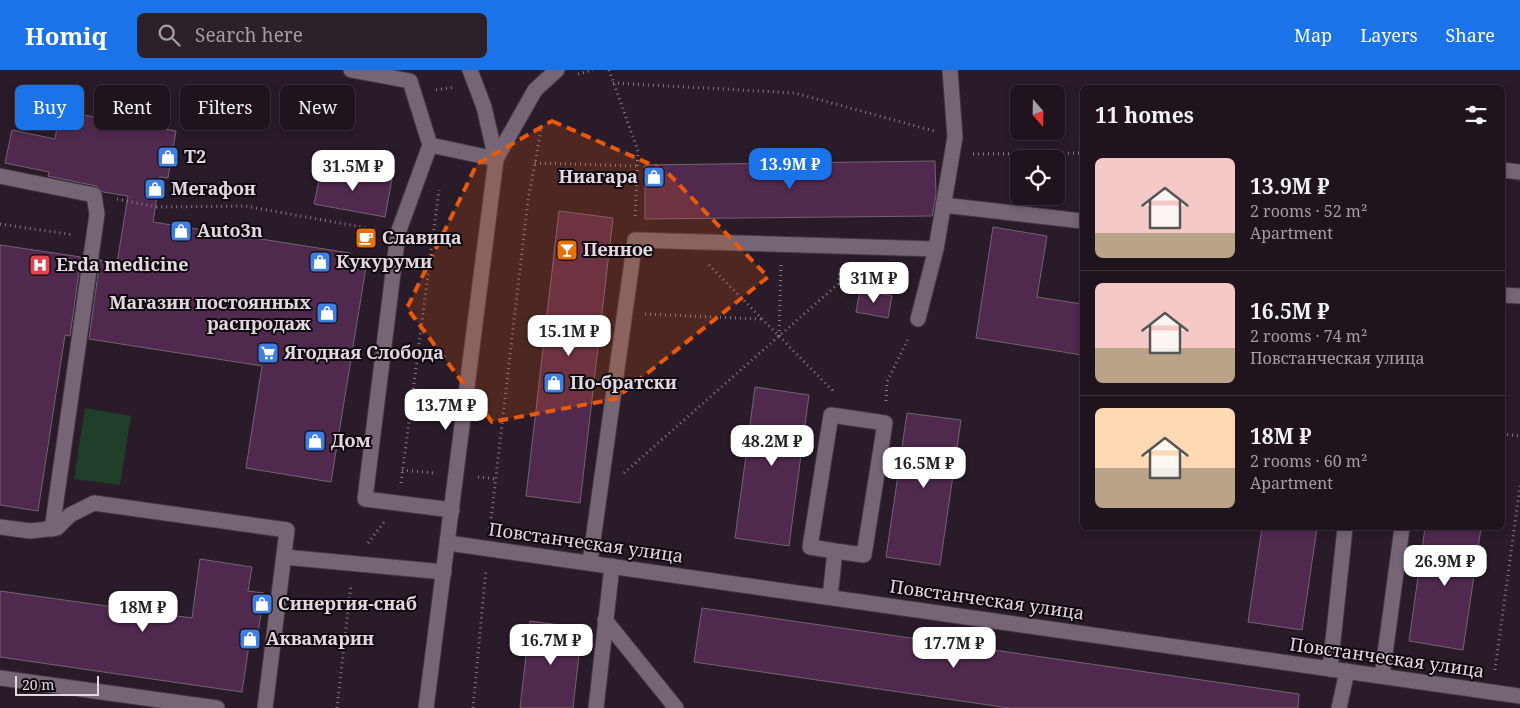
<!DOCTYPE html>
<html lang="en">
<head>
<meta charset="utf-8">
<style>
  :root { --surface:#1f141e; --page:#2c212b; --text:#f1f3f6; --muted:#a19ea4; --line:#3c333c; --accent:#1a73e8 }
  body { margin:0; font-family:"Noto Serif",serif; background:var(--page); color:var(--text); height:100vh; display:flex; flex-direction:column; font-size:19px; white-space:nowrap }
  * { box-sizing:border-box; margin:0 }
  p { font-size:16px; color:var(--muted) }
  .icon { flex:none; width:28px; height:28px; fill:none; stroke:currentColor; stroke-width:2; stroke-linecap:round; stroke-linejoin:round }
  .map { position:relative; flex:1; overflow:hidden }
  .side { position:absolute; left:1080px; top:15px; width:425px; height:445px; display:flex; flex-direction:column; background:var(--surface); border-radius:8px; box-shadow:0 2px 8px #0003,0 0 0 1px var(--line) }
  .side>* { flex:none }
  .top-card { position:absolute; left:15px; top:15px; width:475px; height:45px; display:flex; gap:10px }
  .needle { width:32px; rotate:160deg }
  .buttons { position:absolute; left:1010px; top:15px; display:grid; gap:10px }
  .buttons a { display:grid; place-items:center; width:55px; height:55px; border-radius:8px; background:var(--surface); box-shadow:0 2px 8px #0003,0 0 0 1px var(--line); font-size:25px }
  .scale { position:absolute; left:15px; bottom:12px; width:84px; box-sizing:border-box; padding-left:5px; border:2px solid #e1d8e1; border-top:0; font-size:14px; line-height:18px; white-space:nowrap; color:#e1d8e1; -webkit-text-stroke:4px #0e080d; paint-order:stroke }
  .price { position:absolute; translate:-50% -42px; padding:0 11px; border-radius:10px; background:#fff; color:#222; font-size:16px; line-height:32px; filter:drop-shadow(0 1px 2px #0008) }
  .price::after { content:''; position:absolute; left:50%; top:30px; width:15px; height:11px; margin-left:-8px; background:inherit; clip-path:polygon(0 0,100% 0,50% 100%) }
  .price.current { background:var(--accent); color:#fff }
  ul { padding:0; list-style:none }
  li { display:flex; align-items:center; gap:15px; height:125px; padding:0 15px }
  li+li { border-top:1px solid var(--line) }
  li span { display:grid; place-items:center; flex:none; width:140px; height:100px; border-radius:8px; color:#555 }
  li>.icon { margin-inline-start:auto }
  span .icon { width:60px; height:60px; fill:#fffc; stroke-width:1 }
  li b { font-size:21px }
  h2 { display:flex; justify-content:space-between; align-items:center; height:60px; padding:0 15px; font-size:21px }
  .tag { padding:0 18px; border-radius:8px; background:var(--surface); box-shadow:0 2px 8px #0003,0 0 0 1px var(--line); font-size:18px; line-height:45px }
  .tag.current { background:var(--accent); color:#fff }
  header { display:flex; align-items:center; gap:30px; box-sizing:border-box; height:70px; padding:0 25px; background:var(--accent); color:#fff }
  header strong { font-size:24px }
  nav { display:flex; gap:28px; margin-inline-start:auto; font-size:18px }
  .search { width:350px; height:45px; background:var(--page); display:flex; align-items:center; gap:12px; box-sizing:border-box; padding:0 18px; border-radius:8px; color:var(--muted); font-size:19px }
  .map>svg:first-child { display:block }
  .green { fill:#203f2a }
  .building { fill:#50294e; stroke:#746373 }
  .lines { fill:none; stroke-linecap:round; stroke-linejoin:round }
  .minor-casing { stroke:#433843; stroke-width:17 }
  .path { stroke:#877c87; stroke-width:3; stroke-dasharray:1 4; stroke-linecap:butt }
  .minor { stroke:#766575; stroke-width:15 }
  .marked { fill:#e8590c; fill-opacity:0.2; stroke:#e8590c; stroke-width:4; stroke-dasharray:10 6; stroke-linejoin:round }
  .labels { text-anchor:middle; stroke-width:4; stroke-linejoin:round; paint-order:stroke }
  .poi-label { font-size:18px; font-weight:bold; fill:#e1d8e1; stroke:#0e080d; text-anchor:start }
  .street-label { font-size:18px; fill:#e1d8e1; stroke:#0e080d }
</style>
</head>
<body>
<header>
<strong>Homiq</strong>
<div class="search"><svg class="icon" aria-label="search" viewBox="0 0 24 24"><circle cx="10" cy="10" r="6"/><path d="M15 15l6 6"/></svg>Search here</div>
<nav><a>Map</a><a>Layers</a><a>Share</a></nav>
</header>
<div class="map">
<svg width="1520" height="638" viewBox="0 0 1520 638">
  <rect width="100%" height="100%" fill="#291b28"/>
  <path class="green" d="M 85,338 L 131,346 L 120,415 L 74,409 Z"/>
  <g class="building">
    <path d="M 60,41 L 176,61 L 168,108 L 160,107 L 153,152 L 350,183 L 348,194 L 366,197 L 331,412 L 246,398 L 262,296 L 89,269 L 100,190 L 117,193 L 128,126 L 103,122 L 96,116 L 48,106 L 49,102 L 5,93 L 12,60 L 55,69 Z"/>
    <path d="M 935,91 L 936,125 L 932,146 L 645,149 L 645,95 Z"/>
    <path d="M 322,96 L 392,109 L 385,147 L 314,134 Z"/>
    <path d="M 559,141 L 613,148 L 580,433 L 526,426 Z"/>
    <path d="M 993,157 L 1047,166 L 1037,227 L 1082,234 L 1082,285 L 976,268 Z"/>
    <path d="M 0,175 L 81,187 L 70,266 L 65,265 L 38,441 L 0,435 Z"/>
    <path d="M 860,220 L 892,226 L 888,248 L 856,242 Z"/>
    <path d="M 755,317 L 809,325 L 789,476 L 735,468 Z"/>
    <path d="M 907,343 L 961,350 L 940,495 L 886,487 Z"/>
    <path d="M 1262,458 L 1317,458 L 1302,560 L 1248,552 Z"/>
    <path d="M 1425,458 L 1481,458 L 1463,580 L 1409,571 Z"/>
    <path d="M 200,489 L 252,497 L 248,521 L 264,523 L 256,576 L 249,575 L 242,622 L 0,587 L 0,521 L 192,548 Z"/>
    <path d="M 702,538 L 1299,624 L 1298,638 L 1009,638 L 694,592 Z"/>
    <path d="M 530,551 L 582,558 L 573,638 L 520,638 Z"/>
  </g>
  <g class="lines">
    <g class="minor-casing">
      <g id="minor">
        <path d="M 351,0 L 410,11 L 430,75 L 496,89"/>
        <path d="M 430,75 L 398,163 L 365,429 L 452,440"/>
        <path d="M 496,89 L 535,20 L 557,0"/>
        <path d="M 1502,100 L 1520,102"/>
        <path d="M 0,106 L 94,125 L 97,144 L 52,459"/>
        <path d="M 943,135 L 1082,151"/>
        <path d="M 936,179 L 955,67 L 950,0"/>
        <path d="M 1502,225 L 1520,226"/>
        <path d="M 0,457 L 30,461 L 57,458 L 70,445 L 94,433 L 287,460 L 265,638"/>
        <path d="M 448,473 L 1520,626"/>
        <path d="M 284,487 L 444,502"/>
        <path d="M 590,492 L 635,170 L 936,179 L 918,249"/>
        <path d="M 830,527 L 835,481 L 864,485 L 885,353 L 831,345 L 810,477 L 835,481"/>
        <path d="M 605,550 L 676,638"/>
        <path d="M 1330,599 L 1345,458"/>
        <path d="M 1382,606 L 1402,458"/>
        <path d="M 0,608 L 217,638"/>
        <path d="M 426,638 L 496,89 L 484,37 L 470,0"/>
        <path d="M 596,638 L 612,496"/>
        <path d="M 1339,638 L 1347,601"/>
      </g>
    </g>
    <g class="path">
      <path d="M 609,0 L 638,81 L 635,149"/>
      <path d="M 578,4 L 593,0"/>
      <path d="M 613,13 L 795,23 L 934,61"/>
      <path d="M 436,20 L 455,17"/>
      <path d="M 973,84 L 1082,83"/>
      <path d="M 535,93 L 637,96"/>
      <path d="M 117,129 L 157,137 L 245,136 L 378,160"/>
      <path d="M 0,154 L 74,165"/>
      <path d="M 709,195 L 832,320 L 832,323"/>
      <path d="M 645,244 L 761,249"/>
      <path d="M 779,266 L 781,194"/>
      <path d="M 886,331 L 887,312 L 909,267"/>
      <path d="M 1502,364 L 1520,366"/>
      <path d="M 402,400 L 434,403"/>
      <path d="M 624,403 L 838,214 L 840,198"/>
      <path d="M 478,407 L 496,409"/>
      <path d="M 401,413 L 439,120"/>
      <path d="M 490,458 L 528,130 L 542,55"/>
      <path d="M 368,473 L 384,452"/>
      <path d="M 1495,600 L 1520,416"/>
      <path d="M 337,638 L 351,514"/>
      <path d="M 473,638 L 486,499"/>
    </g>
    <use href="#minor" class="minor"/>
  </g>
  <path class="marked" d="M 552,51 L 666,101 L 768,207 L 615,329 L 492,352 L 407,238 L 477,94 Z"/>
  <defs>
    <g id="shop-square" transform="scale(1.125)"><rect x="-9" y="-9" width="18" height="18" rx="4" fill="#3f7fe0" stroke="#0e080d"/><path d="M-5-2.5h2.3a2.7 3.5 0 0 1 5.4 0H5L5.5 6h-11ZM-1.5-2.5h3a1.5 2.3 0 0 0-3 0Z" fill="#fff"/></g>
    <g id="cafe-square" transform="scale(1.125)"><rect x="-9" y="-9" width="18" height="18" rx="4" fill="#e8710a" stroke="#0e080d"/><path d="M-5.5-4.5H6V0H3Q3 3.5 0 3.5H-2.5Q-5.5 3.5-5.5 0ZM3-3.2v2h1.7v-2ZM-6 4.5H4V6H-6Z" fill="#fff"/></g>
    <g id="bar-square" transform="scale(1.125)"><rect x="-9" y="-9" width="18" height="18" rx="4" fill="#e8710a" stroke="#0e080d"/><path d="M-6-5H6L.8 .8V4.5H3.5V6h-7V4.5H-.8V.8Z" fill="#fff"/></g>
    <g id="hospital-square" transform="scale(1.125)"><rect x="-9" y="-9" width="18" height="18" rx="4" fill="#e0444e" stroke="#0e080d"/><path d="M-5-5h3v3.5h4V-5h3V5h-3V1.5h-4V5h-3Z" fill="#fff"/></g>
    <g id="supermarket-square" transform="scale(1.125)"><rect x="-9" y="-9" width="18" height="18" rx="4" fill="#3f7fe0" stroke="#0e080d"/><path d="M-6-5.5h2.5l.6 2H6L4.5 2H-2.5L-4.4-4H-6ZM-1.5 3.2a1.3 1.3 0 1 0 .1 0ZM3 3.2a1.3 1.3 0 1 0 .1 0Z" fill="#fff"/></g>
  </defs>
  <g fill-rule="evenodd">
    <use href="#shop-square" x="168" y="87"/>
    <use href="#shop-square" x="654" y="107"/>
    <use href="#shop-square" x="155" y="119"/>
    <use href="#shop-square" x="181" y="161"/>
    <use href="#cafe-square" x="366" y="168"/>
    <use href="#bar-square" x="567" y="180"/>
    <use href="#shop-square" x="320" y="192"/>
    <use href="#hospital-square" x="40" y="195"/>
    <use href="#shop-square" x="327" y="243"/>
    <use href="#supermarket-square" x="268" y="283"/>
    <use href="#shop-square" x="554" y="313"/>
    <use href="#shop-square" x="315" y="371"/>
    <use href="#shop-square" x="262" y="534"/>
    <use href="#shop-square" x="250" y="569"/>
  </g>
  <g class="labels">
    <g class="poi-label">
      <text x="184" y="93">Т2</text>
      <text x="638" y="113" text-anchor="end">Ниагара</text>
      <text x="171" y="125">Мегафон</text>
      <text x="197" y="167">Auto3n</text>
      <text x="382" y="174">Славица</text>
      <text x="583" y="186">Пенное</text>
      <text x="336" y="198">Кукуруми</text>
      <text x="56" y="201">Erda medicine</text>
      <text x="311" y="239" text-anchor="end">Магазин постоянных<tspan x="311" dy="21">распродаж</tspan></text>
      <text x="284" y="289">Ягодная Слобода</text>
      <text x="570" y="319">По-братски</text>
      <text x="331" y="377">Дом</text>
      <text x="278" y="540">Синергия-снаб</text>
      <text x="266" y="575">Аквамарин</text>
    </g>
    <g class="street-label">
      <text transform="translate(586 473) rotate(8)" y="6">Повстанческая улица</text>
      <text transform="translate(987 530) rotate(8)" y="6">Повстанческая улица</text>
      <text transform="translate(1387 588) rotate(8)" y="6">Повстанческая улица</text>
    </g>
  </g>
</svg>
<div class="buttons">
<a><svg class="needle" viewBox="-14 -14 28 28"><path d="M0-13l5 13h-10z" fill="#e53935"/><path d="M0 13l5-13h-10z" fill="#a19ea4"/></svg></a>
<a><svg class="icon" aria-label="locate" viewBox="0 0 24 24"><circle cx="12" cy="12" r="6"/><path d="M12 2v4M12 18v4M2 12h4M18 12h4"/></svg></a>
</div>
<div class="scale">20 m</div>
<b class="price current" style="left:790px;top:120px">13.9M ₽</b>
<b class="price" style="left:353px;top:122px">31.5M ₽</b>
<b class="price" style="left:874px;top:234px">31M ₽</b>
<b class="price" style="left:569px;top:287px">15.1M ₽</b>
<b class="price" style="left:446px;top:361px">13.7M ₽</b>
<b class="price" style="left:772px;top:397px">48.2M ₽</b>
<b class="price" style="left:924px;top:419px">16.5M ₽</b>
<b class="price" style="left:1445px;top:517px">26.9M ₽</b>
<b class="price" style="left:143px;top:563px">18M ₽</b>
<b class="price" style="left:551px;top:596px">16.7M ₽</b>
<b class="price" style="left:954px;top:599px">17.7M ₽</b>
<div class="top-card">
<a class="tag current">Buy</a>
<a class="tag">Rent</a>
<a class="tag">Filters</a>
<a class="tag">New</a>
</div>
<section class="side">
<h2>11 homes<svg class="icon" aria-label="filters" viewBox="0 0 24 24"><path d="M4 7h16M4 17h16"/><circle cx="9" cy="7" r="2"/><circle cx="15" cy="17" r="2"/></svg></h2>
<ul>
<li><span style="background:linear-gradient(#f6c9c9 75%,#b9a48a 0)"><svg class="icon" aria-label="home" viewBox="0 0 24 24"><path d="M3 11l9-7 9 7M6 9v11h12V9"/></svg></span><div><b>13.9M ₽</b><p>2 rooms · 52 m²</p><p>Apartment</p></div></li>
<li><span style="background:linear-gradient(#f6c9c9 65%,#b9a48a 0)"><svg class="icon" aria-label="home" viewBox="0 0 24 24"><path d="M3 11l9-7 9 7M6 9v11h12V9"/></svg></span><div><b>16.5M ₽</b><p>2 rooms · 74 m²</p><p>Повстанческая улица</p></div></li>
<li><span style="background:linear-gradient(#ffd9b3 60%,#b9a48a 0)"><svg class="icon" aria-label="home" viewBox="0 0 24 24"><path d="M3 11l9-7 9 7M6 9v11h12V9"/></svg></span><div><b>18M ₽</b><p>2 rooms · 60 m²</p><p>Apartment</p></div></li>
</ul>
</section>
</div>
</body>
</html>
